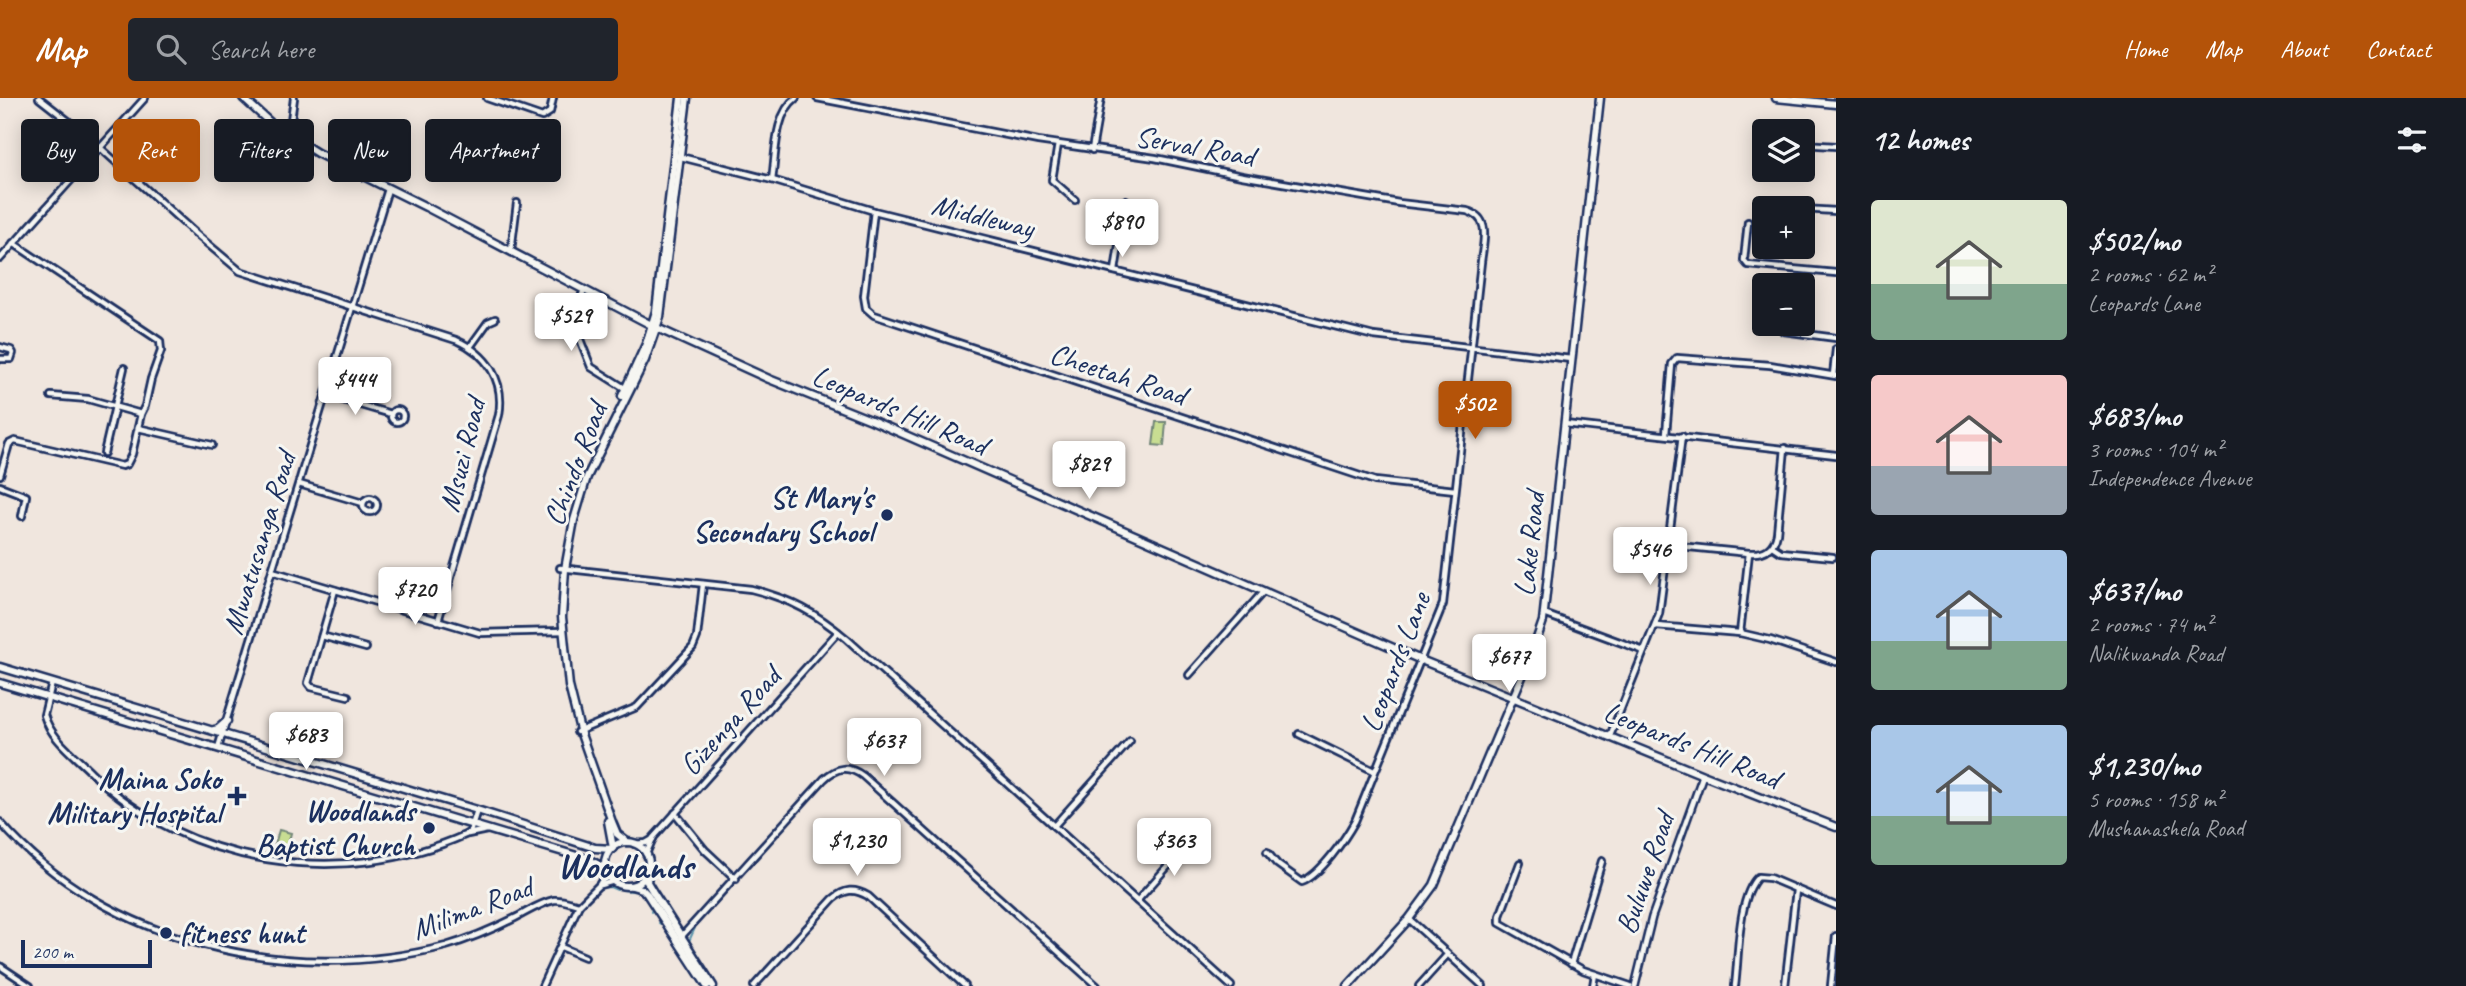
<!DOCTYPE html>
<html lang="en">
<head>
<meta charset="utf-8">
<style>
  :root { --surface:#171b24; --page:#20242c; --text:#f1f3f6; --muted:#9ea1a6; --accent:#b45309 }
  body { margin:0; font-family:Caveat,sans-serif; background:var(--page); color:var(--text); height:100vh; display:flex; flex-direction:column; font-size:26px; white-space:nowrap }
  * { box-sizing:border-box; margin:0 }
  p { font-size:23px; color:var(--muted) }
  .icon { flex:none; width:38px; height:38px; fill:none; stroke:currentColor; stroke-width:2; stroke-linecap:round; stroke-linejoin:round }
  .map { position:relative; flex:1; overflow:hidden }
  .details { display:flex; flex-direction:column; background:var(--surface); width:630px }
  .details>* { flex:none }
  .guide { position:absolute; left:21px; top:21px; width:665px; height:63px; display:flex; gap:14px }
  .buttons { position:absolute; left:1752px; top:21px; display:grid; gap:14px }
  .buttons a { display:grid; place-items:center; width:63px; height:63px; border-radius:7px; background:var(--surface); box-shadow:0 4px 18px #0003; font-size:35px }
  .scale { position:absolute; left:21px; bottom:18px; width:131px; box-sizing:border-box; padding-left:7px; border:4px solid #1b2f5e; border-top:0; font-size:19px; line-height:24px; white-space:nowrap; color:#1b2f5e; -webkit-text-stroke:5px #f6f6f2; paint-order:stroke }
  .price { position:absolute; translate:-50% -60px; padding:0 16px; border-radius:7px; background:#fff; color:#222; font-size:23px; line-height:46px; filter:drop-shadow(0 2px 4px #0008) }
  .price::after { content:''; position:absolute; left:50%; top:42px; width:21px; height:16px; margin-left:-10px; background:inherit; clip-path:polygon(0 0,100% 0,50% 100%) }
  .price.current { background:var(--accent); color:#fff }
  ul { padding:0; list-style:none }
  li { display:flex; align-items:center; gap:21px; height:175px; padding:0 35px }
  li span { display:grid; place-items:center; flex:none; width:196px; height:140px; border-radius:7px; color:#555 }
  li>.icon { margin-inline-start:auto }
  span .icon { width:84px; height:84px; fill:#fffc; stroke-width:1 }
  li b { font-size:30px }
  h2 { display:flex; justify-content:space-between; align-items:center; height:84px; padding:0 35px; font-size:30px }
  .chip { padding:0 24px; border-radius:7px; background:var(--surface); box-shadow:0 4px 18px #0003; font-size:24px; line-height:63px }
  .chip.current { background:var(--accent); color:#fff }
  header { display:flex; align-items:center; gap:42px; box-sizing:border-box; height:98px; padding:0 35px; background:var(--accent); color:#fff }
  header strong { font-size:33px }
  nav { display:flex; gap:38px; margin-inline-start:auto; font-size:24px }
  .search { width:490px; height:63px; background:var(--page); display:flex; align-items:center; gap:18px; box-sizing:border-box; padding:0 24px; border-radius:7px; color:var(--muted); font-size:26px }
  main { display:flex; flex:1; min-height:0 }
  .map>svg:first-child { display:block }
  .green { fill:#c8dd92; stroke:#728678; stroke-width:2 }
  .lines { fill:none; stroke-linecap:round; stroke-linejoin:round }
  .stream { stroke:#5c95ad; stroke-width:2 }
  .minor-casing { stroke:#1b2f5e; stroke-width:10 }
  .tertiary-casing { stroke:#1b2f5e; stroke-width:10 }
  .secondary-casing { stroke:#1b2f5e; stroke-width:11 }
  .minor { stroke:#f6f6f2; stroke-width:4.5 }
  .tertiary { stroke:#f6f6f2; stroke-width:5 }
  .secondary { stroke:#f6f6f2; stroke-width:6 }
  .poi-dot { fill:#1b2f5e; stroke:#f6f6f2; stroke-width:2.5 }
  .labels { text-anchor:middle; stroke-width:6; stroke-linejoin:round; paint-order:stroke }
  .street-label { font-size:30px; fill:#1b2f5e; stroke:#f6f6f2 }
  .poi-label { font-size:30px; font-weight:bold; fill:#1b2f5e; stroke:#f6f6f2; text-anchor:end }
  .district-label { font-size:37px; font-weight:bold; fill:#1b2f5e; stroke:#f6f6f2 }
</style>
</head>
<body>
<header>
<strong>Map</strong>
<div class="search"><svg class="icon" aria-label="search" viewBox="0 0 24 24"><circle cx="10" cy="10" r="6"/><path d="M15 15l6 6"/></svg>Search here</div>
<nav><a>Home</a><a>Map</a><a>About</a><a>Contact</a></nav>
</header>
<main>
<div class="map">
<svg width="1836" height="888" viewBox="0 0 1836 888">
  <rect width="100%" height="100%" fill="#f0e6de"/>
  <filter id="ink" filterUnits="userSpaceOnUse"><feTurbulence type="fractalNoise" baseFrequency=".0143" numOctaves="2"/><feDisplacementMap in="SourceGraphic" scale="14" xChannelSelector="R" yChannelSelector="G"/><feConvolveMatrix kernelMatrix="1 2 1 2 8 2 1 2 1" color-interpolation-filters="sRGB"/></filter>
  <g filter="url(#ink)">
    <g class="green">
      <path d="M 1156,324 L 1166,324 L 1164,348 L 1153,347 Z"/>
      <path d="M 279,732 L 291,735 L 286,754 L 274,750 Z"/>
    </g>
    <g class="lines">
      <g class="stream">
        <path d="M 599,790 L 610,789 L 617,792"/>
        <path d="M 622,792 L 641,794 L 652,809 L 651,814"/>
        <path d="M 659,825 L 665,829"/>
        <path d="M 695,830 L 689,843 L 717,888"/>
        <path d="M 683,858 L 696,878"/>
        <path d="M 698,882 L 702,888"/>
      </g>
      <g class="minor-casing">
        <g id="minor">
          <path d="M 39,0 L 85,36 L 196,136 L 240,173 L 456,242 C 487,256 505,282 499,317 L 438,523"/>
          <path d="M 487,0 L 542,19 L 550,14 L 553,0"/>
          <path d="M 817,0 L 1038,43 L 1155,60 L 1242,78 L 1399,105 L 1467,113 C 1492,120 1483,144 1481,164 L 1443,506 L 1355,723 C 1345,741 1321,776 1302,784 L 1277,766 L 1267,754"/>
          <path d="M 289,37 L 294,0"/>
          <path d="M 1058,46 L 1052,82 L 1075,102"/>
          <path d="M 1802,46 L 1836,48"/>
          <path d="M 1092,52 L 1101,0"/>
          <path d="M 677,58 L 772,82 L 874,113 L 1374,238 L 1571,261"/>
          <path d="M 772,82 C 776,57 774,16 796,0"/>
          <path d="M 1796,110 L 1799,110"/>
          <path d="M 1802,111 L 1836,113"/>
          <path d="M 874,113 L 864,198 L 866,210 L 874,217 L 1375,383 L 1455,392"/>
          <path d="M 1748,124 L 1744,162 L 1748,167 L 1836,175"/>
          <path d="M 511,153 L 517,105"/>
          <path d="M 0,161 L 145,0"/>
          <path d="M 1115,173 L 1126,102"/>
          <path d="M 584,192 L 572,221 L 591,269 L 626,291"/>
          <path d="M 1783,233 L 1836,240"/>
          <path d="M 0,249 L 11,252 L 13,255 L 11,261 L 0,261"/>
          <path d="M 470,249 L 488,224 L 495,221"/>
          <path d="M 1833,277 L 1836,251"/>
          <path d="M 326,297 L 391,316"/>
          <path d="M 51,298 L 88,301 L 141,316"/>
          <circle cx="397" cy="318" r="6"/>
          <path d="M 1565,326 L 1836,357"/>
          <path d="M 138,330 L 212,347"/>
          <path d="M 1666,336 L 1672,266 L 1677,260 L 1770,267 L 1836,278"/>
          <path d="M 104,355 L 124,270"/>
          <path d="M 0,377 L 9,346 L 15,343 L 122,368 L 127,366 L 132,356 L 141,316 L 145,308 L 151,281 L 161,253 L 160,243 L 13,145"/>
          <path d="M 299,386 L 363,405"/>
          <path d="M 0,388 L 26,398 L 22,418"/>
          <circle cx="370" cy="407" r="7"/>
          <path d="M 1669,447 L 1749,455 C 1764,456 1774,451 1777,435 L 1785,350"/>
          <path d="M 1772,448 L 1781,454 L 1833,459"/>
          <path d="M 560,470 L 751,491 C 791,501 816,515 847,541 L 1231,888"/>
          <path d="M 272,473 L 480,535 L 563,533"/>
          <path d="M 335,492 L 308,585 L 311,589 L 348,598"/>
          <path d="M 1544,516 L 1644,553"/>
          <path d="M 1656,528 L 1740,535 L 1770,542 L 1836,564"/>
          <path d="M 1740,535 L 1749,455"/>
          <path d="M 322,538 L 366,550"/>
          <path d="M 1189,577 L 1263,494"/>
          <path d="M 52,585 L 44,617 C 51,641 74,657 91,674 C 187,769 343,791 465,737 L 470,734 L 477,712"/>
          <path d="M 577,634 L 637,609 L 693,549 L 697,539 L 703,486"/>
          <path d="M 1299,636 L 1374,673"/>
          <path d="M 1610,638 L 1659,516 L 1682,338"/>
          <path d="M 218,650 L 388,91"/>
          <path d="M 675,715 L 705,752 L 736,781"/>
          <path d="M 0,724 C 107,847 291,888 446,848 C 470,841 493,831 515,820 C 527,814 540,805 554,802 C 562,801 571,805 579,807"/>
          <path d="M 1054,728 L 1130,643"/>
          <path d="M 468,736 L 487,732"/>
          <path d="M 634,746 L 646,745 L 653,741"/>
          <path d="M 646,756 L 653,740 L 838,534"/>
          <path d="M 1520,765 L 1500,818 L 1500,825 L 1583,872 L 1630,888"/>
          <path d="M 600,787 L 614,783"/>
          <path d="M 1137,803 L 1192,741"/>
          <path d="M 1409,821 L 1483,888"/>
          <path d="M 681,839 L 824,681 C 837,669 848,667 863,678 L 1097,888"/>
          <path d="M 561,849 L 585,859"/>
          <path d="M 1571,866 L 1602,763"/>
          <path d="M 0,868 L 30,888"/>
          <path d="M 542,888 L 579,807 L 599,787 L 607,774"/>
          <path d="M 754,888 L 833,801 C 845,791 854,790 868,798 L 965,888"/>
          <path d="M 1419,888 L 1447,857"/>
          <path d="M 1593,888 L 1595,876"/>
          <path d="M 1735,888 C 1739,859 1737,800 1758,779 L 1770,780 L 1836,808"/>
          <path d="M 1785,888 L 1796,792"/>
          <path d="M 1831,888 L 1836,838"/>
        </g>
      </g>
      <g class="tertiary-casing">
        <path id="tertiary" d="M 1635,888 L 1652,819 L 1703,677"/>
      </g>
      <g class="secondary-casing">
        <g id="secondary">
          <path d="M 243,0 L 274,28 L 317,55 L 426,109 L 657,230 L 769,281 L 871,322 L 1421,562 L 1703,677 L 1836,729"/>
          <path d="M 1776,0 L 1836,6"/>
          <path d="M 622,298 L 646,246 L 656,213 L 681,0"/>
          <path d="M 0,569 L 477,712 L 595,750 L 612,751"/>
          <path d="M 0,585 L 590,762 L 606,771"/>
          <path d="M 214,632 L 218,631 L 227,623"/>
          <path d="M 608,723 L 613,750"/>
          <path d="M 627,744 L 617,736 L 612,724 L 581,636 L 569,588 L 562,519 L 565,471 L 574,422 L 587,379 L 645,262 L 660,219 L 687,0"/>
          <circle cx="627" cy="766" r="22"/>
          <path d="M 648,776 L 647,784 L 653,794 L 713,888"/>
          <path d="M 632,788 L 642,791 L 647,796 L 707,888"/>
          <path d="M 1348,888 L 1409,821 L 1434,787 L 1532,555 L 1543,523 L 1600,0"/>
        </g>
      </g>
      <use href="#minor" class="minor"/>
      <use href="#tertiary" class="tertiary"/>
      <use href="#secondary" class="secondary"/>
    </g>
  </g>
  <g class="poi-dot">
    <circle cx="887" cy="417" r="7"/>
    <path d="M233.5 687.5h7v7h7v7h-7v7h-7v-7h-7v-7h7z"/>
    <circle cx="429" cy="730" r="7"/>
    <circle cx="166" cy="835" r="7"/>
  </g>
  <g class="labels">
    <g class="street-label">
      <text transform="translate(1195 48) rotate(10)" y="10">Serval Road</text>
      <text transform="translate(983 118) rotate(14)" y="10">Middleway</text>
      <text transform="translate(1118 276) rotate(18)" y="10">Cheetah Road</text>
      <text transform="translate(900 312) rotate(23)" y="10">Leopards Hill Road</text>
      <text transform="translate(462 357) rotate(-76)" y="10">Msuzi Road</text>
      <text transform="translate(575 366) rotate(-69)" y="10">Chindo Road</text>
      <text transform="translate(259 445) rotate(-73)" y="10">Mwatusanga Road</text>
      <text transform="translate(1529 446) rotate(-84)" y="10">Lake Road</text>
      <text transform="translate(1395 564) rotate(-69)" y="10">Leopards Lane</text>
      <text transform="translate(730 623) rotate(-48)" y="10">Gizenga Road</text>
      <text transform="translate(1692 647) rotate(22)" y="10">Leopards Hill Road</text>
      <text transform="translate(1645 775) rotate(-71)" y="10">Buluwe Road</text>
      <text transform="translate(472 810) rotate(-21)" y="10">Milima Road</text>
    </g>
    <g class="poi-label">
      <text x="873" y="410">St Mary's<tspan x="873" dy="34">Secondary School</tspan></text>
      <text x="221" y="691">Maina Soko<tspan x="221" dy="34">Military Hospital</tspan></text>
      <text x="415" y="723">Woodlands<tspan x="415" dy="34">Baptist Church</tspan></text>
      <text x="180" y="845" text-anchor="start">fitness hunt</text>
    </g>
    <g class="district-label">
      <text x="625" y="780">Woodlands</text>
    </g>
  </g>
</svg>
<div class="buttons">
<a><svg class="icon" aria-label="layers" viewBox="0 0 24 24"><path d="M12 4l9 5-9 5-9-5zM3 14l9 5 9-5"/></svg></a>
<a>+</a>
<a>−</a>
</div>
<div class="scale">200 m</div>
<b class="price" style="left:1122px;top:161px">$890</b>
<b class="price" style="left:571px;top:255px">$529</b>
<b class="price" style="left:355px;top:319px">$444</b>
<b class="price current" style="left:1475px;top:343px">$502</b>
<b class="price" style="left:1089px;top:403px">$829</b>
<b class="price" style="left:1650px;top:489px">$546</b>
<b class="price" style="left:415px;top:529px">$720</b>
<b class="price" style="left:1509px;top:596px">$677</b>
<b class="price" style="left:306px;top:674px">$683</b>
<b class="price" style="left:884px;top:680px">$637</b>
<b class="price" style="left:857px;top:780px">$1,230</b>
<b class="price" style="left:1174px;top:780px">$363</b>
<div class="guide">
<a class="chip">Buy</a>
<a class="chip current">Rent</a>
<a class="chip">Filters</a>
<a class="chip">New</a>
<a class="chip">Apartment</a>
</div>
</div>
<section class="details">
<h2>12 homes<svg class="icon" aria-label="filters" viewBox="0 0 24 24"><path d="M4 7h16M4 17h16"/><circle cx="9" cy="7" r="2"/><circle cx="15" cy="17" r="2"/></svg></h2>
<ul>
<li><span style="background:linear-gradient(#dfe7d0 60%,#7fa58c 0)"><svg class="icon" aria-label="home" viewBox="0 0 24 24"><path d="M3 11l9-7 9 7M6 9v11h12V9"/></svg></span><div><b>$502/mo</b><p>2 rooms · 62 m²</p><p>Leopards Lane</p></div></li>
<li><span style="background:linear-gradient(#f6c9c9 65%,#9aa5b1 0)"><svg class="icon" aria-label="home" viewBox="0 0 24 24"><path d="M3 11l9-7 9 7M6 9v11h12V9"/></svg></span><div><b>$683/mo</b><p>3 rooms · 104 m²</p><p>Independence Avenue</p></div></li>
<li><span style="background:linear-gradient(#a9c7e8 65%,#7fa58c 0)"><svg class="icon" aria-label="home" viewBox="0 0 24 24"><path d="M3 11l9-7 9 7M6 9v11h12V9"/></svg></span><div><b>$637/mo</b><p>2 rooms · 74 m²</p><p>Nalikwanda Road</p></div></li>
<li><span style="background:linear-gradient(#a9c7e8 65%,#7fa58c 0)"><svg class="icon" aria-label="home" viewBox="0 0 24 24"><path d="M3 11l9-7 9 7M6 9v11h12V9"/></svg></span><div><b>$1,230/mo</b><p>5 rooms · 158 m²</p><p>Mushanashela Road</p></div></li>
</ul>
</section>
</main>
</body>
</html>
